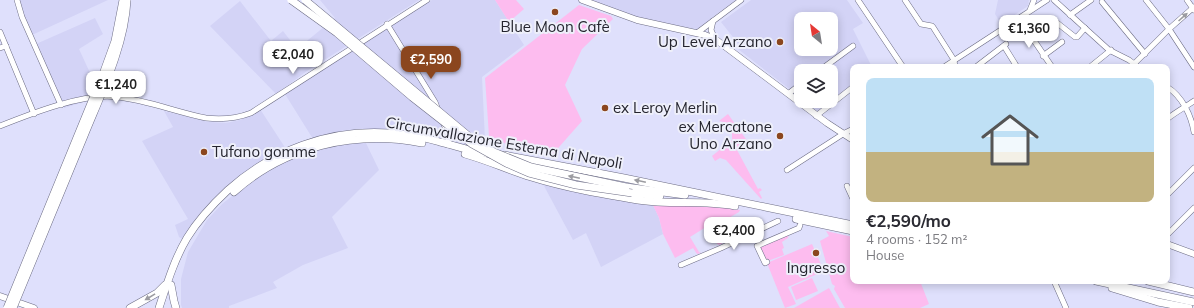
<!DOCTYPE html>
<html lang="en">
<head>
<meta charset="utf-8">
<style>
  :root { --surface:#fff; --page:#f2f2f3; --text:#2b2b33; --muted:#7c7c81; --line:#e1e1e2; --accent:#8b461e }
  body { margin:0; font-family:Mulish,sans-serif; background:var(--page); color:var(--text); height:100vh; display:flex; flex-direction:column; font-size:15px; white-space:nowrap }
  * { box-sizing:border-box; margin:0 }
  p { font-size:13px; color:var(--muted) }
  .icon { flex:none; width:22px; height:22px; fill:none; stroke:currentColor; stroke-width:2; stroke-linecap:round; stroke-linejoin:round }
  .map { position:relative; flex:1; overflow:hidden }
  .sheet { position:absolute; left:850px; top:64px; width:320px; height:220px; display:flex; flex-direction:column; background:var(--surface); border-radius:8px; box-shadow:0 2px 10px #0003 }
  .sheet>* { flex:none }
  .needle { width:26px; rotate:330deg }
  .fabs { position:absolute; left:794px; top:12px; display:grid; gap:8px }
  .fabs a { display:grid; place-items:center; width:44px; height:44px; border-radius:8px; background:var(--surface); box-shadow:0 2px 10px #0003; font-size:20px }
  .price { position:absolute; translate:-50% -34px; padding:0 9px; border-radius:8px; background:#fff; color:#222; font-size:13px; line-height:26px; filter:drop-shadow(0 1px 2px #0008) }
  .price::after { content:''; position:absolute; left:50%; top:24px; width:12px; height:9px; margin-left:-6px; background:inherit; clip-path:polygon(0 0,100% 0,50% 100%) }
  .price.current { background:var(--accent); color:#fff }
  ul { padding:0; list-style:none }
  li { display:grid; align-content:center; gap:8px; height:212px; padding:0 16px }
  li+li { border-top:1px solid var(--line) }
  li span { display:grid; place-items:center; height:124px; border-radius:8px; color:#555 }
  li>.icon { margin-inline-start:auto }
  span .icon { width:72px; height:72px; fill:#fffc; stroke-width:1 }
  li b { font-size:17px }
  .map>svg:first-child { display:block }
  .built { fill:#d3d3f6; fill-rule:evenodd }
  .green { fill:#fdbcef }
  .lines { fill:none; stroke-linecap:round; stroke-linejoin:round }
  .minor-casing { stroke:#6c6c84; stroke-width:6 }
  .major-casing { stroke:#6c6c84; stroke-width:7 }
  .highway-casing { stroke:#6c6c84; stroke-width:8 }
  .minor { stroke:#fff; stroke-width:5 }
  .major { stroke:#fff; stroke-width:6 }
  .highway { stroke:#fff; stroke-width:7 }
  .highway-bridge-casing { stroke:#6c6c84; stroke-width:8; stroke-linecap:butt }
  .highway-bridge { stroke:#fff; stroke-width:7 }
  .oneway { fill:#9c9ca1 }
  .poi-dot { fill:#8b461e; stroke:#eeeffa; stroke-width:1.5 }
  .labels { text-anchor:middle; stroke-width:4; stroke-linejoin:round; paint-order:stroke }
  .poi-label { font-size:15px; fill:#24242e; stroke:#eeeffa }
  .street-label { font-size:15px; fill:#24242e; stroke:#eeeffa }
</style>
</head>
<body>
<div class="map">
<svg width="1194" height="308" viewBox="0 0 1194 308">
  <rect width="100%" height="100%" fill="#dfe0fc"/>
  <g class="built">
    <path d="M 18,0 L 108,0 L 32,35 Z"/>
    <path d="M 320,0 L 419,0 L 307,71 L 276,94 L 210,26 L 240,1 L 271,41 L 283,31 L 297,49 L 335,18 Z"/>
    <path d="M 432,0 L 495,0 L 524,45 L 482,77 L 485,140 L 465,146 L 433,137 L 400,130 L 374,129 L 346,130 L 313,139 L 285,94 L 412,11 Z"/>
    <path d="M 587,0 L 736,0 L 714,16 L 701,28 L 697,29 L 650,22 Z"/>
    <path d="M 751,0 L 847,0 L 863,23 L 853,29 L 872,67 L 853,67 L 853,90 L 821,114 L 805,101 L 831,101 L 831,71 L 801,71 L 801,98 L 738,49 L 740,46 L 721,22 ZM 801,19 L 831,19 L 831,49 L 801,49 Z"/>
    <path d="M 998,0 L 1029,0 L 1028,6 L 1001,24 L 995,14 Z"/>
    <path d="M 95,18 L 103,34 L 79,49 L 102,99 L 87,101 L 64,108 L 36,44 Z"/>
    <path d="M 260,109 L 286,149 L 270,156 L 241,176 L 184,240 L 179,237 L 175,225 L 188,219 L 142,141 L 173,127 L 164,111 L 209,122 L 226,123 L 240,120 Z"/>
    <path d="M 365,141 L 379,170 L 332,217 L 348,248 L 303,265 L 273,282 L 277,288 L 229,306 L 229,308 L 182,308 L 181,305 L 181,279 L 188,252 L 207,220 L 222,204 L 261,173 L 307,151 Z"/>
    <path d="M 543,184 L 652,203 L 659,218 L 663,234 L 601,267 L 586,233 L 573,240 Z"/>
  </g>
  <g class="green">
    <path d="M 495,0 L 516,0 L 524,9 L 509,22 Z"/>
    <path d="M 579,5 L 611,16 L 613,19 L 582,49 L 565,85 L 582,121 L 552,155 L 513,147 L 489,136 L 485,78 Z"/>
    <path d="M 728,114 L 748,142 L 737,150 L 758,189 L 760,188 L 762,190 L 759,192 L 762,198 L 761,199 L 726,160 L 720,158 L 715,161 L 712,156 L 732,140 L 732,130 L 731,124 L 719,121 Z"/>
    <path d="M 652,203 L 718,206 L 740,210 L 739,212 L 727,219 L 736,236 L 719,245 C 714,242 706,231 706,227 L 690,237 L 699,252 L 701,253 L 697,254 L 693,248 L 675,258 L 663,234 L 659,218 Z"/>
    <path d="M 826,231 L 853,237 L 853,281 L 920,281 L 929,304 L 920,308 L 845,308 L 834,289 L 835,286 L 832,284 L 820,241 L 829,236 Z"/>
    <path d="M 789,233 L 788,238 L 782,242 L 784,248 L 782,249 L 784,255 L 765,262 L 759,248 Z"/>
    <path d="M 812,244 L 824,271 L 788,287 L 796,304 L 785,308 L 767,263 Z"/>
    <path d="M 812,278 L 818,291 L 796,300 L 791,287 Z"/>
    <path d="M 829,288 L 840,308 L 794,308 Z"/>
  </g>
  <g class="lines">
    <g class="minor-casing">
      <g id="minor">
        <path d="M 17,0 L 22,17 L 61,105"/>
        <path d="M 858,0 L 903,67"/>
        <path d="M 905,0 L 921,24 L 932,26 L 933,27 L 954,60 L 955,67"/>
        <path d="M 1054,0 L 1109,50 L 1129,60 L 1138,67"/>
        <path d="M 1146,0 L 1169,29 L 1194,67"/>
        <path d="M 1187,0 L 1194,10"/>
        <path d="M 1102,2 L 1145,54"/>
        <path d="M 1030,10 L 1034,0"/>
        <path d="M 1070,15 L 1091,0"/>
        <path d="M 713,21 L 711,30 L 715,39"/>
        <path d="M 1056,22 L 1075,37 L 1077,37 L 1085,28"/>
        <path d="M 387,24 L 435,102 L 438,110"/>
        <path d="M 0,32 L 34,114"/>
        <path d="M 697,33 L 741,0"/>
        <path d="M 1040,35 L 1033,39 L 1052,67"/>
        <path d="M 1004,46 L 1017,67"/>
        <path d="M 0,48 L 6,46"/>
        <path d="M 1043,56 L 1062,42"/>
        <path d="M 944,67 L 1047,0"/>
        <path d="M 976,67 L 1006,44"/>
        <path d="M 1090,67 L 1111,50"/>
        <path d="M 1131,67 L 1169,29 L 1194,7"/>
        <path d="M 819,71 L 853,46"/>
        <path d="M 1167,87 C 1182,96 1191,115 1194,132"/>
        <path d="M 788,94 L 801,84"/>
        <path d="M 816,116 L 853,87"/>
        <path d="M 1167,119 C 1176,112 1185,107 1194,101"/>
        <path d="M 443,122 L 448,134 L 448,145"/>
        <path d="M 0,126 C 30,114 86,92 117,97 C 147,100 176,112 206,118 C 222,120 235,119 251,113 L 427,0"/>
        <path d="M 787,170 L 843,134 L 853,129"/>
        <path d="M 847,186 L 853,199"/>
        <path d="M 1167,195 L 1194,168"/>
        <path d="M 1167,235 L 1194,208"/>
        <path d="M 767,262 L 765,263 L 757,246 L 799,228 L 800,225"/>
        <path d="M 681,265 L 721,248 L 778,221"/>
        <path d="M 1054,281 L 1066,308"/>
      </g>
    </g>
    <g class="major-casing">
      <g id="major">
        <path d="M 582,0 L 637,20 L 705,35 L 715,39 L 827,123 L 853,140"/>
        <path d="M 1167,244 L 1194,254"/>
        <path d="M 0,296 L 34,308"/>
      </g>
    </g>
    <g class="highway-casing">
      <g id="highway">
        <path d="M 465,154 C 487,160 508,170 531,177 C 566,188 602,194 638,200 C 670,205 703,200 735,206"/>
        <path d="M 504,155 L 624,178 L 853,225"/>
        <path d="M 626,187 L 685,195"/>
        <path d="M 234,192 C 285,146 355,130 422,143"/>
        <path d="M 632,193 L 660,196"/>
        <path d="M 796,219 L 853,231"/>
        <path d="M 1096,281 L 1194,302"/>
        <path d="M 1148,281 L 1194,292"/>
        <path d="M 171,285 L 174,301 L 176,308"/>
        <path d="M 1112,288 L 1158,302 L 1189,308"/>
        <path d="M 130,308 L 157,293 L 165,285"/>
        <path d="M 159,308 C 167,284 174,260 187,238 C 198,220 213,204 228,190 C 273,150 329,129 389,133 C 406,134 423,137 440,142 C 457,146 472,152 490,154"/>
      </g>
    </g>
    <use href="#minor" class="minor"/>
    <use href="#major" class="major"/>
    <use href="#highway" class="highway"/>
    <g class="highway-bridge-casing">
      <g id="highway-bridge">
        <path d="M 291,0 L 337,33 L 412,97 L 472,144 L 506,163 L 529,173 L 576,185 L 632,193"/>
        <path d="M 305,0 L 471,138 L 494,152 L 531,167 L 626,187"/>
        <path d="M 7,308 L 103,74 L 115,41 L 123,0"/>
        <path d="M 13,308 C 37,251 60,193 84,136 C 101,94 125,45 127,0"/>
      </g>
    </g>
    <use href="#highway-bridge" class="highway-bridge"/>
  </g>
  <defs><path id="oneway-solid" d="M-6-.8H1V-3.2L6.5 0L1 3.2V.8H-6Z"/></defs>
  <g class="oneway">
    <use href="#oneway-solid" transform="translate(1183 17) rotate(-42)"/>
    <use href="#oneway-solid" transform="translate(574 177) rotate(-168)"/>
    <use href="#oneway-solid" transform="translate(640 181) rotate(-168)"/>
    <use href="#oneway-solid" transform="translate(150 297) rotate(149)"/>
  </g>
  <g class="poi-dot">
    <circle cx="555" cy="12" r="4"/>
    <circle cx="780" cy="42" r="4"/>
    <circle cx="605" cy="108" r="4"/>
    <circle cx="780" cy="136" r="4"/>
    <circle cx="204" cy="152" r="4"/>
    <circle cx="816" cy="253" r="4"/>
  </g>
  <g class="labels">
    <g class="poi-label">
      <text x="555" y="32">Blue Moon Cafè</text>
      <text x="772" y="47" text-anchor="end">Up Level Arzano</text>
      <text x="613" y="113" text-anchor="start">ex Leroy Merlin</text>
      <text x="772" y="132" text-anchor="end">ex Mercatone<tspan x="772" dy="17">Uno Arzano</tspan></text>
      <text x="212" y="157" text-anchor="start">Tufano gomme</text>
      <text x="816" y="273">Ingresso</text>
    </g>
    <g class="street-label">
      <text transform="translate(504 143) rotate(10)" y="5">Circumvallazione Esterna di Napoli</text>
    </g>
  </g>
</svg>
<div class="fabs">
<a><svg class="needle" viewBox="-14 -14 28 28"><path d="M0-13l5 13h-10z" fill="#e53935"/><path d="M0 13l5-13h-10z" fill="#7c7c81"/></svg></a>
<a><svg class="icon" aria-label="layers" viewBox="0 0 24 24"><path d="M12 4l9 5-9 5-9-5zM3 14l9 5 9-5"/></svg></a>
</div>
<b class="price" style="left:1029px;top:49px">€1,360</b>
<b class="price" style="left:293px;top:75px">€2,040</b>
<b class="price current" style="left:431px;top:80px">€2,590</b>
<b class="price" style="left:116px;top:105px">€1,240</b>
<b class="price" style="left:734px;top:251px">€2,400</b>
<section class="sheet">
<ul>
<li><span style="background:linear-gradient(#bfe0f5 60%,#c2b280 0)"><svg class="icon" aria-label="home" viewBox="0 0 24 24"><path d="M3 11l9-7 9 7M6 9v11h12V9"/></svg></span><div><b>€2,590/mo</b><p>4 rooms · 152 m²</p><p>House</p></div></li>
</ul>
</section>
</div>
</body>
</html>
